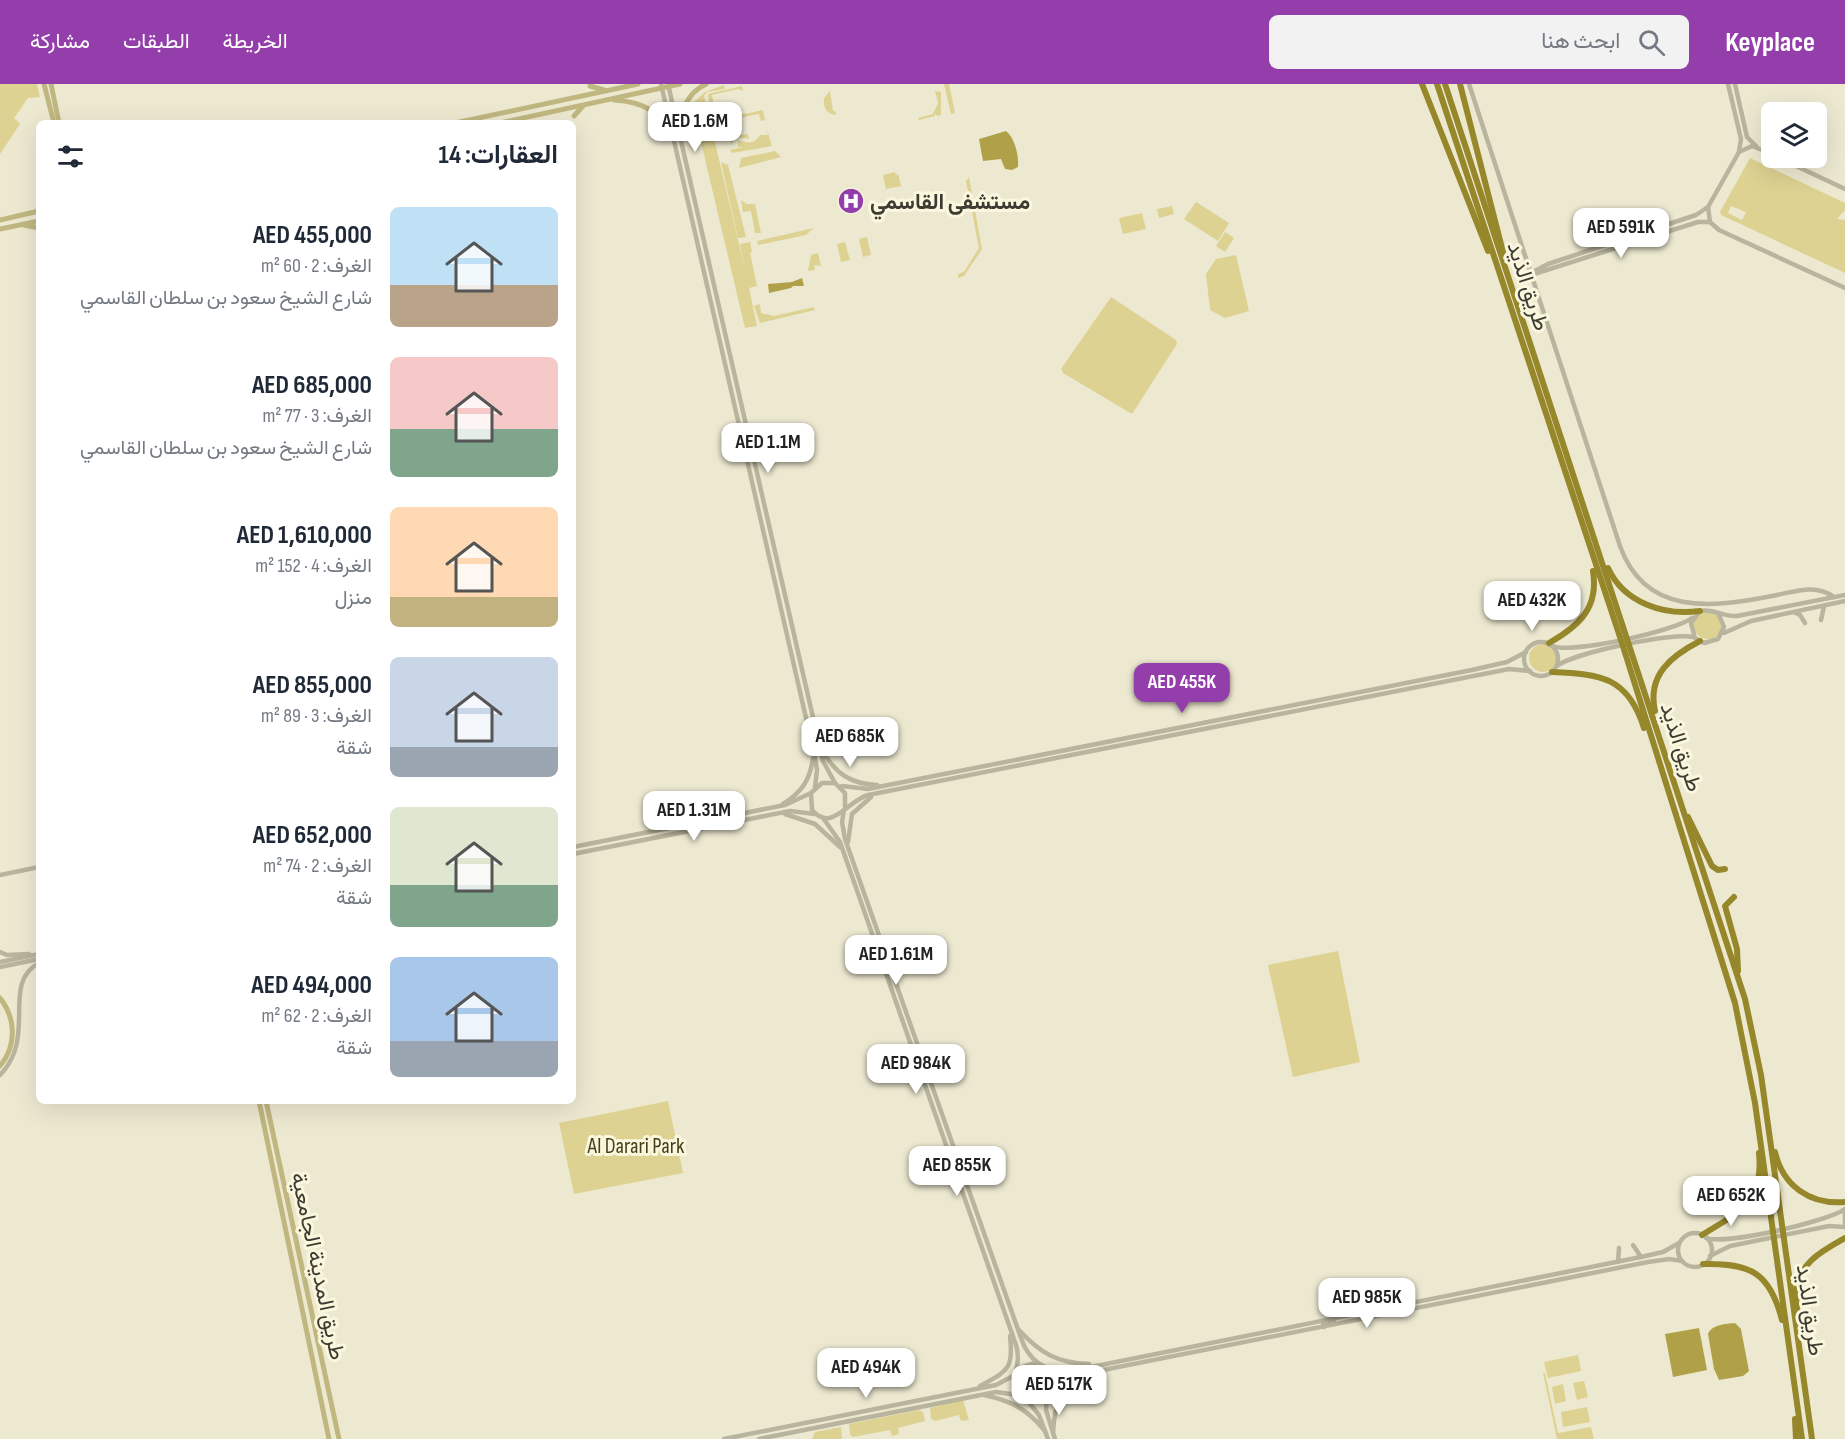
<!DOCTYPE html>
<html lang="ar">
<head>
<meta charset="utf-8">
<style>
  :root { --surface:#fff; --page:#f2f2f3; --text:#1f2937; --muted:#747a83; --accent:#943eab }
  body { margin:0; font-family:"Sofia Sans Condensed",Vazirmatn,sans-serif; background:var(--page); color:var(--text); direction:rtl; height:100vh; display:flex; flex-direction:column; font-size:22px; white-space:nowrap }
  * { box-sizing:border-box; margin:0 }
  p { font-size:20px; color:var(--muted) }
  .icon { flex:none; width:33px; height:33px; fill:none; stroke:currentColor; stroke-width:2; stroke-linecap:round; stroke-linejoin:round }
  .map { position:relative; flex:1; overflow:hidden; direction:ltr }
  .panel { position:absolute; left:36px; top:36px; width:540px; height:984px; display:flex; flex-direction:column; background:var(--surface); border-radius:9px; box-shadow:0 6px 24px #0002; direction:rtl }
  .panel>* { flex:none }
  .controls { position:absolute; left:1761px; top:18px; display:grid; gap:12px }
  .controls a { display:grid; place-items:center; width:66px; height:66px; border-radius:9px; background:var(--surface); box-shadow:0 6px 24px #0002; font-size:30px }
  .price { position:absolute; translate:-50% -51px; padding:0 14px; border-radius:12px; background:#fff; color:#222; font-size:20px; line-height:39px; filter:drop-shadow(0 2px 3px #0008) }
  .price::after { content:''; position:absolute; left:50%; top:36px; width:18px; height:14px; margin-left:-9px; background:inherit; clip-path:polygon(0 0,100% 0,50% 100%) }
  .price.on { background:var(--accent); color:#fff }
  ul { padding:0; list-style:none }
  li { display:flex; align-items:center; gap:18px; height:150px; padding:0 18px }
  li span { display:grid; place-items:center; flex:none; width:168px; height:120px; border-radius:9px; color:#555 }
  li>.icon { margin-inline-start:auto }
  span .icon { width:72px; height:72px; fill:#fffc; stroke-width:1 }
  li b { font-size:26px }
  h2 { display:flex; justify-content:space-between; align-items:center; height:72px; padding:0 18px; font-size:26px }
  header { display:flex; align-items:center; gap:36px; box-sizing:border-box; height:84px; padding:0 30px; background:var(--accent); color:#fff }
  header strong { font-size:28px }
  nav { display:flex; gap:33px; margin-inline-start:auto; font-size:21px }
  .search { width:420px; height:54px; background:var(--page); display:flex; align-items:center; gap:15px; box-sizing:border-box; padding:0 21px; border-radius:9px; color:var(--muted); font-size:22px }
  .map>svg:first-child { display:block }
  .green { fill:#ddd291; fill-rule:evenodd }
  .water { fill:#b0a149 }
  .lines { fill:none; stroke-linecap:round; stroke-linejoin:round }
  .secondary { stroke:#b9b49d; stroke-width:4.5 }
  .primary { stroke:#c0b780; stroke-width:5 }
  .highway { stroke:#96872b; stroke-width:6 }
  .labels { text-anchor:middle; stroke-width:6; stroke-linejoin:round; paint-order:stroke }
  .poi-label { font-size:22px; font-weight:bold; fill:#3e3c32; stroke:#faf7de; text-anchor:start }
  .street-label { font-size:22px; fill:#3e3c32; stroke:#faf7de }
  .park-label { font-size:22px; fill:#453f19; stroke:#faf7de }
</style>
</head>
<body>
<header>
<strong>Keyplace</strong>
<div class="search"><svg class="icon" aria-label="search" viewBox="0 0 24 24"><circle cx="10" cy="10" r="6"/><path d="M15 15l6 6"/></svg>ابحث هنا</div>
<nav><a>الخريطة</a><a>الطبقات</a><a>مشاركة</a></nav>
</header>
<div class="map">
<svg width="1845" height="1355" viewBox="0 0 1845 1355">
  <rect width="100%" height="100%" fill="#ede9d1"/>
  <g class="green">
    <path d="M 0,0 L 37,0 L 40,13 L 28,14 L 14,34 L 20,40 L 0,70 Z"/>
    <path d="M 944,0 L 949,0 L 955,29 L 951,30 Z"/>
    <path d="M 724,1 L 725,5 L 707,8 L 704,12 L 745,185 L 740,160 L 750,158 L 752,168 L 750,169 L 757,202 L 749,204 L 757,242 L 745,244 L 692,20 L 705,8 Z"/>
    <path d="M 742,2 L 743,7 L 738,5 L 712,11 L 717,37 L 712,40 L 708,10 Z"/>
    <path d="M 830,7 L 833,27 L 836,28 L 836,31 C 826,30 823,23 824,14 Z"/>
    <path d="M 935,7 L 941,8 L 941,31 L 937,32 L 935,29 L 935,32 L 919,36 L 918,34 L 933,30 L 938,19 Z"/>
    <path d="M 763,26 L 765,36 L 761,37 L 759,30 L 738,34 L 741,51 L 748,50 L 749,55 L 737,53 L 731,60 L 726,34 Z"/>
    <path d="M 765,39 L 772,62 L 732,69 L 730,66 L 743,63 L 738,63 L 738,56 C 748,59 754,61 760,51 L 768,51 Z"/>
    <path d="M 775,67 L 781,73 L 739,84 L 741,74 Z"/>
    <path d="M 1750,74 L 1845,119 L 1845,126 L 1837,135 L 1845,136 L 1845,189 L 1721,131 L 1720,128 ZM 1731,122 L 1746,128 L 1742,136 L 1728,129 Z"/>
    <path d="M 721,78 L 728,81 L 746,153 L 738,154 Z"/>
    <path d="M 895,88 L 896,92 L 898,89 L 901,102 L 886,105 L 883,91 Z"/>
    <path d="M 969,93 L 982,165 L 964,192 L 958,194 L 958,190 L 964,188 L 979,164 L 966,97 Z"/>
    <path d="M 741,116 L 747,120 L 755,120 L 761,149 L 755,149 L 751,127 L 743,128 Z"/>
    <path d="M 1196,118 L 1229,139 L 1218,157 L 1184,135 Z"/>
    <path d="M 1172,122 L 1174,130 L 1159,134 L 1157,125 Z"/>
    <path d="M 1142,129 L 1146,145 L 1123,150 L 1119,134 Z"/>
    <path d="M 814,144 L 806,151 L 758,161 L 757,157 Z"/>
    <path d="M 1225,148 L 1234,154 L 1225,168 L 1216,162 Z"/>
    <path d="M 867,153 L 871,171 L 863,173 L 859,155 Z"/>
    <path d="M 845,158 L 850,176 L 841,178 L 837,160 Z"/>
    <path d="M 818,169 L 821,182 L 814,181 L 815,186 L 808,187 L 811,171 Z"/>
    <path d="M 1236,171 L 1249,227 L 1225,234 L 1210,226 L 1206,190 L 1216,175 Z"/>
    <path d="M 1111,213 L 1176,256 L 1177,260 L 1132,330 L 1063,289 L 1061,285 Z"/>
    <path d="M 760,220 L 761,229 L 774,232 L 814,223 L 815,226 L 760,239 L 754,222 Z"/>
    <circle cx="1708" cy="541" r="14"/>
    <circle cx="1543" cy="574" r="14"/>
    <path d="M 1338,867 L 1360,978 L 1293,993 L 1268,881 Z"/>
    <path d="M 668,1017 L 683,1089 L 574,1110 L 559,1039 Z"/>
    <path d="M 1578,1271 L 1581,1287 L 1548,1294 L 1544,1278 Z"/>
    <circle cx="1034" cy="1295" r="14"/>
    <path d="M 1543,1289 L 1545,1289 L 1558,1349 L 1591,1343 L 1594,1355 L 1557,1355 Z"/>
    <path d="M 1584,1297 L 1588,1313 L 1577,1316 L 1573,1299 Z"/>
    <path d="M 1563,1300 L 1566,1317 L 1555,1320 L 1552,1303 Z"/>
    <path d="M 963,1316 L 969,1336 L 961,1337 L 959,1331 L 935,1337 L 931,1335 L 930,1324 Z"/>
    <path d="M 1587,1323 L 1590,1338 L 1563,1343 L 1561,1328 Z"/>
    <path d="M 919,1326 L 923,1328 L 925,1337 L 898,1344 L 899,1350 L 892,1352 L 890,1346 L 853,1353 L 850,1351 L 849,1340 Z"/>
    <path d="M 841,1343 L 842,1355 L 812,1355 L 815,1348 Z"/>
  </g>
  <g class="water">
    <path d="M 1006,47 C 1015,54 1019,72 1018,83 L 1012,86 L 1005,85 L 1001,75 L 983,77 L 979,55 Z"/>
    <path d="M 802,194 L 804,202 L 793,202 L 791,204 L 769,209 L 768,200 L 792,198 Z"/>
    <path d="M 1735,1239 L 1741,1245 L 1749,1287 L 1743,1292 L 1719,1296 L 1714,1285 L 1708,1250 C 1712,1240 1726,1240 1735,1239 Z"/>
    <path d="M 1699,1244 L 1707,1286 L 1673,1293 L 1665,1250 Z"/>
  </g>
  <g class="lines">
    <g class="secondary">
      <path d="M 661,0 L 814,669 L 817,686 L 815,703"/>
      <path d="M 668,0 L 823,677 L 835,699"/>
      <path d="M 1469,0 L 1620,462 C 1645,532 1711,524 1772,512 C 1794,508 1815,499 1834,513"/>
      <path d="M 1728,0 L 1741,55 L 1739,67"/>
      <path d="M 1735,0 L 1747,53 L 1756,62"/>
      <path d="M 1772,70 L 1752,62 L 1739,68 L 1721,100 L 1708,123 L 1710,138 L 1719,146 L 1845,204"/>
      <path d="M 1779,74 L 1845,105"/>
      <path d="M 1531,189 L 1548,180 L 1696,131 L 1708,123"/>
      <path d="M 1531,191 L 1698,138 L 1710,138"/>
      <path d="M 1794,528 L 1800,531 L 1805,539"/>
      <path d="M 1719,531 L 1724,543 L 1718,555 L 1704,559 L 1695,554 L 1691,539 L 1700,527 C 1713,524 1723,533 1737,532 L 1845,511"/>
      <path d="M 1821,536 L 1824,522"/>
      <path d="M 1724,549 L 1751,537 L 1845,517"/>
      <circle cx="1541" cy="575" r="17"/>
      <path d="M 1553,562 C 1572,570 1675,547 1692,534"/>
      <path d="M 1557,582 C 1573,569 1673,548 1693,553"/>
      <path d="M 822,666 C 835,689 850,700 877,701"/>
      <path d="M 842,702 L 868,705 L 1472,586 L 1507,578 L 1526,568"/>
      <path d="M 783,720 C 802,708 810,696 813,674"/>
      <path d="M 845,723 L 845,709 L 835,699 L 822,699 L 811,709 L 812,726 C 832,749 847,717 868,711 L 1509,585 L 1530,587"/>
      <path d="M 844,726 L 842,738 L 845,755 L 1021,1254 C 1030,1280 1049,1290 1076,1286 L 1641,1173 L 1663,1168 L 1679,1159"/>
      <path d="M 785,730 L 815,740 L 840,763"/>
      <path d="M 823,734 L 840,758 L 1016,1261 C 1023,1283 1007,1295 1020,1311 L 1035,1316 L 1047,1309 L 1051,1299 L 1046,1285"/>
      <path d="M 848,758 L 852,730 L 871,713"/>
      <path d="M 573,763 L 785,721 L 811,709"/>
      <path d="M 573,770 L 790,727 L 815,730"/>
      <path d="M 0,791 L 39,783"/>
      <path d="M 0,868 L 7,871 L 29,870"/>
      <path d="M 0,878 L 39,870"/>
      <path d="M 0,883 L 39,875"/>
      <path d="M 0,991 C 38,952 0,900 39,879"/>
      <path d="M 1845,1125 L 1845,1140"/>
      <circle cx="1695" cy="1166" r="17"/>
      <path d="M 1706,1154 C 1726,1161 1826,1138 1845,1125"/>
      <path d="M 1633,1161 L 1641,1173"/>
      <path d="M 1710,1172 L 1730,1162 L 1829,1142 L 1845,1143"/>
      <path d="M 1618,1178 L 1619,1164"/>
      <path d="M 1324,1243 L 1323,1239 L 1334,1236"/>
      <path d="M 1019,1246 C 1040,1269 1057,1279 1089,1280"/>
      <path d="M 1019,1284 L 1035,1279"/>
      <path d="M 980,1302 C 1007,1287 1014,1286 1010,1252"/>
      <path d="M 1050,1304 L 1078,1291 L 1648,1178 L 1669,1175 L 1682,1177"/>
      <path d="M 1047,1309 L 1046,1326 L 1055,1355"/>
      <path d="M 984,1311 C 1012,1317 1027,1325 1045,1347"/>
      <path d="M 1027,1316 L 1039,1331 L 1048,1355"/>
      <path d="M 1053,1349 C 1054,1319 1062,1303 1090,1291"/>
      <path d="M 724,1355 L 996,1301 L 1015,1291"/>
      <path d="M 759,1355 L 996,1308 L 1018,1311"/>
    </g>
    <g class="primary">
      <path d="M 44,0 L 54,39"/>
      <path d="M 51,0 L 59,39"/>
      <path d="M 590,2 L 604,6"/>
      <path d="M 614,16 C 645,18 658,27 673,54"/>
      <path d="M 574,32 L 583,22"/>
      <path d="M 455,39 L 638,0"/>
      <path d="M 500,39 L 680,0"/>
      <path d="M 680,54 C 681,31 683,11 706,0"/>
      <path d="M 0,136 L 39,127"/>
      <path d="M 24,141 L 39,144"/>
      <path d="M 0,145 L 39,137"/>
      <path d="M 0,914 C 16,934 17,962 0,982"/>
      <path d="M 259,1017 L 329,1355"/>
      <path d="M 266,1017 L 339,1355"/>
    </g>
    <g class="highway">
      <path d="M 1422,0 L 1488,167"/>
      <path d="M 1437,0 L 1622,559 L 1735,919 L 1755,1019 L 1802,1355"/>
      <path d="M 1445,0 L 1745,915 L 1761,991 L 1812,1355"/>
      <path d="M 1460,0 L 1504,172"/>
      <path d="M 1608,484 C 1624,519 1664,532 1700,527"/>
      <path d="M 1549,559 C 1579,542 1599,524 1593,487"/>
      <path d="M 1552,588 C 1601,590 1628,593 1644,644"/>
      <path d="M 1655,627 C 1647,591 1671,572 1700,557"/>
      <path d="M 1688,733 L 1712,782 L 1718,786 L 1725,785"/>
      <path d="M 1734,813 L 1725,822 L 1737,865 L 1738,887"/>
      <path d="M 1775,1068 C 1783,1102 1810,1121 1845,1118"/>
      <path d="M 1702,1151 C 1739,1128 1764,1118 1759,1069"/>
      <path d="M 1703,1180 C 1751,1179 1770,1189 1782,1236"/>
      <path d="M 1798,1242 C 1799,1231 1796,1220 1796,1209 C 1798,1179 1822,1167 1845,1154"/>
      <path d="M 1795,1335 L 1796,1355"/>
    </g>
  </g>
  <defs>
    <g id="hospital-disc" transform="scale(1.35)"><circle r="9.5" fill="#943eab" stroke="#faf7de"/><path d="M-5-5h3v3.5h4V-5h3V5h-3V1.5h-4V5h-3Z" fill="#fff"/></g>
  </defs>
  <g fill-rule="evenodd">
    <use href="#hospital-disc" x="851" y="117"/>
  </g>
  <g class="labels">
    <g class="poi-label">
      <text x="870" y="125">مستشفى القاسمي</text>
    </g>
    <g class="street-label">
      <text transform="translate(1529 202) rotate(72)" y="8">طريق الذيد</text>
      <text transform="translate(1682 663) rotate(72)" y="8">طريق الذيد</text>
      <text transform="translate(319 1182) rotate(78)" y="8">طريق المدينة الجامعية</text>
      <text transform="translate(1811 1226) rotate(82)" y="8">طريق الذيد</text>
    </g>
    <g class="park-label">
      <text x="636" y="1069">Al Darari Park</text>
    </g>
  </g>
</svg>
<div class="controls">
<a><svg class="icon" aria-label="layers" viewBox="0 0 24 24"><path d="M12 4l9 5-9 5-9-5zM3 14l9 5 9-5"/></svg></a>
</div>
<b class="price" style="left:695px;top:69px">AED 1.6M</b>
<b class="price" style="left:1621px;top:175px">AED 591K</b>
<b class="price" style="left:768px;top:390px">AED 1.1M</b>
<b class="price" style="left:1532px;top:548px">AED 432K</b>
<b class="price on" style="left:1182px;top:630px">AED 455K</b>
<b class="price" style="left:850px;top:684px">AED 685K</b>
<b class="price" style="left:694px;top:758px">AED 1.31M</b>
<b class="price" style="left:896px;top:902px">AED 1.61M</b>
<b class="price" style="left:916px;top:1011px">AED 984K</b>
<b class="price" style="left:957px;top:1113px">AED 855K</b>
<b class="price" style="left:1731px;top:1143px">AED 652K</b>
<b class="price" style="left:1367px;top:1245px">AED 985K</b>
<b class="price" style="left:866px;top:1315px">AED 494K</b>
<b class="price" style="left:1059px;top:1332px">AED 517K</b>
<section class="panel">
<h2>العقارات: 14<svg class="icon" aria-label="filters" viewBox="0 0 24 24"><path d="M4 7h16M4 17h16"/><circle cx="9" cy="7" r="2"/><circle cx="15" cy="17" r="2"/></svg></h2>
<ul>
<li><span style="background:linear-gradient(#bfe0f5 65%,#b9a48a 0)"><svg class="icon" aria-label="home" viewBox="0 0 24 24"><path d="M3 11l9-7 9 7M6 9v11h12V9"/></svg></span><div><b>AED 455,000</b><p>الغرف: 2 · 60 m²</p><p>شارع الشيخ سعود بن سلطان القاسمي</p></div></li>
<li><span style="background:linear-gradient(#f6c9c9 60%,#7fa58c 0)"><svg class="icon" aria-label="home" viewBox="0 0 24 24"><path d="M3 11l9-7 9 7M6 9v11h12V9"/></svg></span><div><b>AED 685,000</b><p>الغرف: 3 · 77 m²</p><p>شارع الشيخ سعود بن سلطان القاسمي</p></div></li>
<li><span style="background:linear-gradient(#ffd9b3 75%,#c2b280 0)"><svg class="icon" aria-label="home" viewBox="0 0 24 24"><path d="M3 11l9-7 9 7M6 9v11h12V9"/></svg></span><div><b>AED 1,610,000</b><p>الغرف: 4 · 152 m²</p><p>منزل</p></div></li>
<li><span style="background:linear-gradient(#c9d6e8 75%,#9aa5b1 0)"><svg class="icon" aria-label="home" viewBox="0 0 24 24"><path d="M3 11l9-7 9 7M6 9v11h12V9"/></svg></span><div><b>AED 855,000</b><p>الغرف: 3 · 89 m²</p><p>شقة</p></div></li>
<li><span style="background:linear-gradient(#dfe7d0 65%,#7fa58c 0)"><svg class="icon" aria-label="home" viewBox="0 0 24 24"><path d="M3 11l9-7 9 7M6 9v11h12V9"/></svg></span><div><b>AED 652,000</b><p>الغرف: 2 · 74 m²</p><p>شقة</p></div></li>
<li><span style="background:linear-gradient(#a9c7e8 70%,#9aa5b1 0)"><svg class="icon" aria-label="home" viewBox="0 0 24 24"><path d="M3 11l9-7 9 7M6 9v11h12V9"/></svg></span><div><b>AED 494,000</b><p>الغرف: 2 · 62 m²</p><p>شقة</p></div></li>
</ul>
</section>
</div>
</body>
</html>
